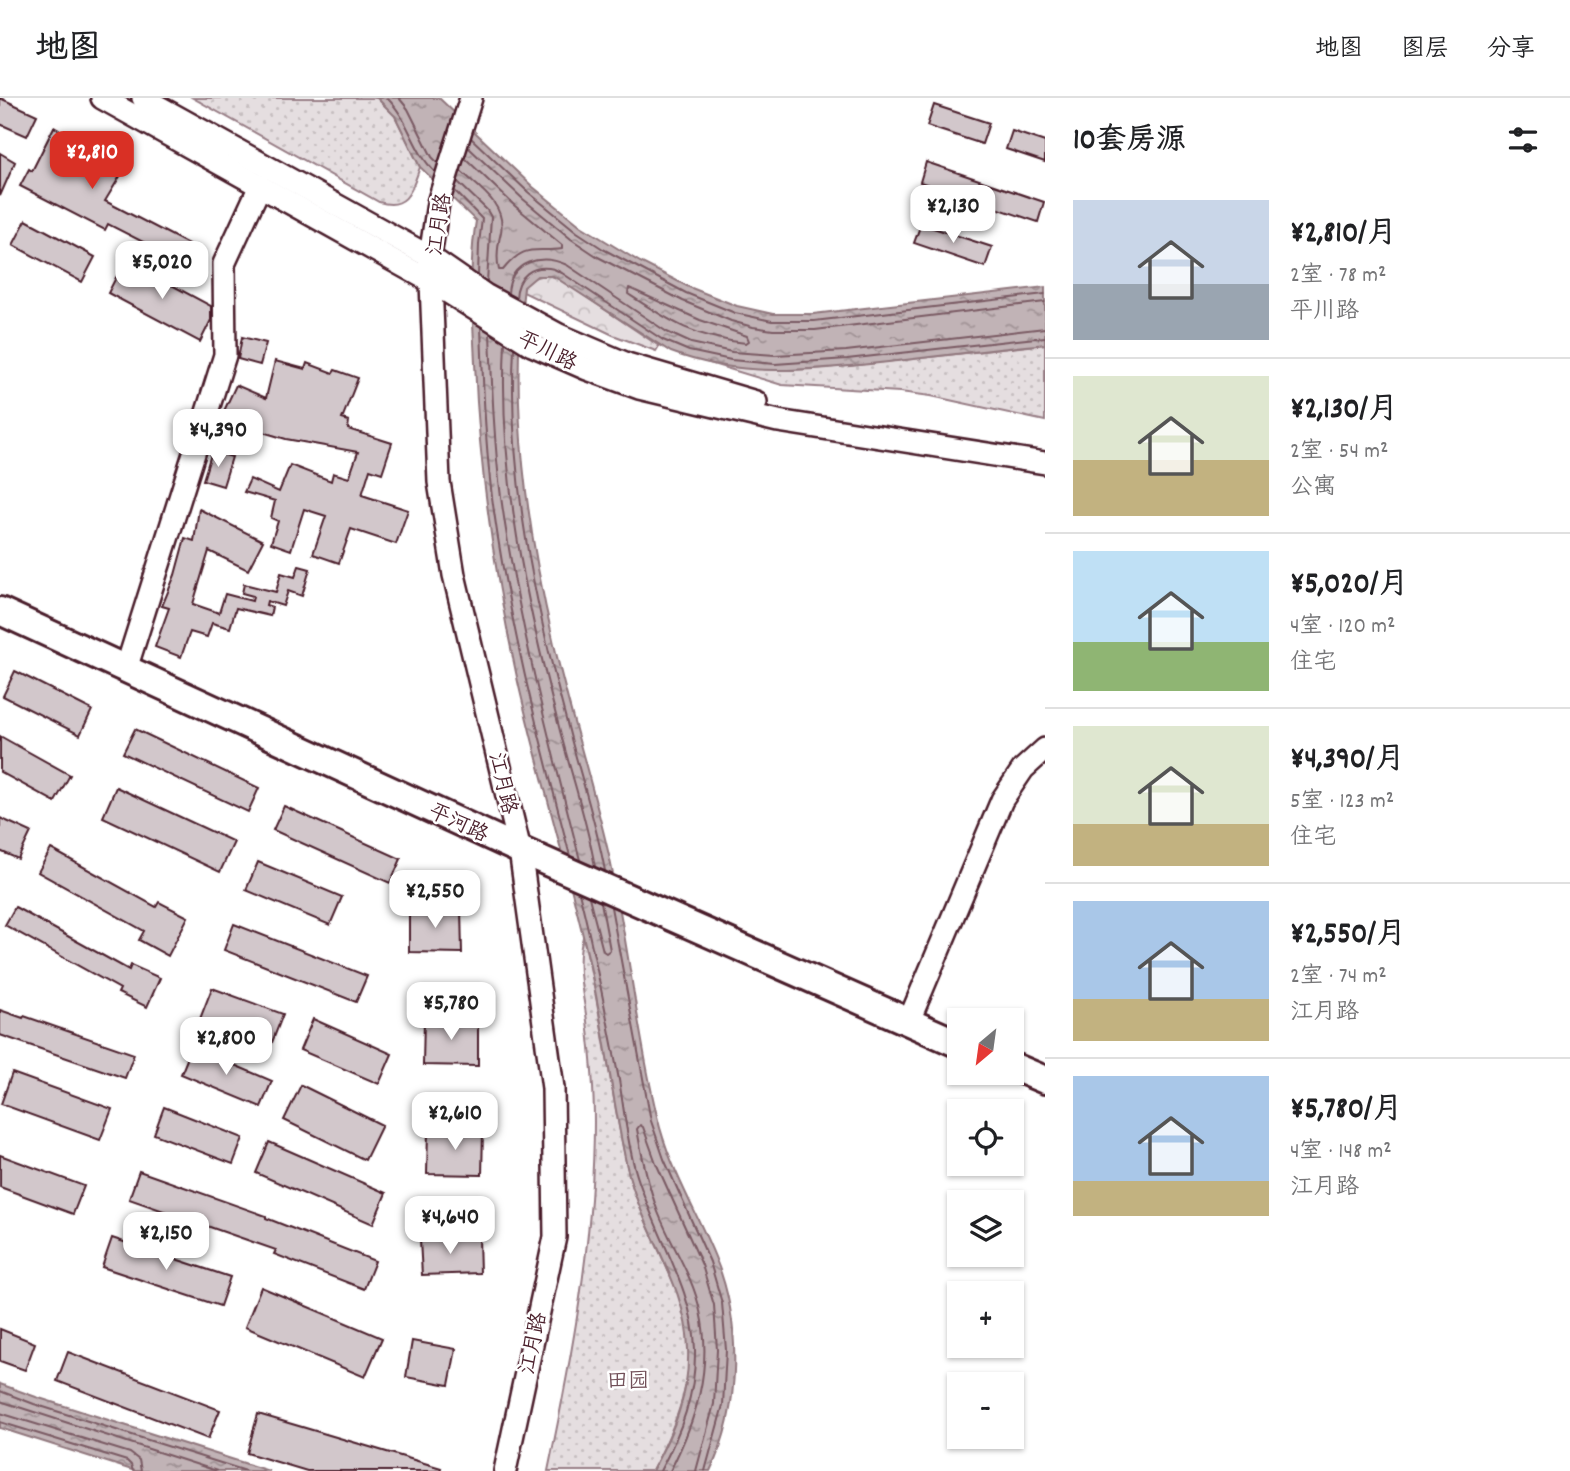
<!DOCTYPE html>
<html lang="zh">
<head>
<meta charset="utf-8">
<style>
  :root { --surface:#fff; --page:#f6f6f6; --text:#202124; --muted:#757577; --line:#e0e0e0; --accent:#d93025 }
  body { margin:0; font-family:Dekko,"LXGW WenKai TC",sans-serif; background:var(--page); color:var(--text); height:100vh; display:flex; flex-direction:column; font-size:26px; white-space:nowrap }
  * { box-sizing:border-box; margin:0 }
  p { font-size:23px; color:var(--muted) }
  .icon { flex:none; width:38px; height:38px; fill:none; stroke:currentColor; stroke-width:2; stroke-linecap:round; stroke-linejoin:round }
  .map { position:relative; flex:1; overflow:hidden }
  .sheet { display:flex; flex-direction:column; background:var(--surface); width:525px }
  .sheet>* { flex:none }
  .needle { width:46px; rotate:209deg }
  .controls { position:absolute; left:947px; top:910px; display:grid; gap:14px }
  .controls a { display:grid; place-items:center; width:77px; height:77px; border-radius:0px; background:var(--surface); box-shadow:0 2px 5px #0004; font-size:35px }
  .price { position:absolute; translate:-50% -60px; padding:0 16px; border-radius:14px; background:#fff; color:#222; font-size:23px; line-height:46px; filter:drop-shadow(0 2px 4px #0008) }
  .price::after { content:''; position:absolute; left:50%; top:42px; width:21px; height:16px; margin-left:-10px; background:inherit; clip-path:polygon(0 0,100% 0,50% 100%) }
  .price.selected { background:var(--accent); color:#fff }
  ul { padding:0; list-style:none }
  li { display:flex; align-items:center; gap:21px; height:175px; padding:0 28px }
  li+li { border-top:2px solid var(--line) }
  li span { display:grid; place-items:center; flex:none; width:196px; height:140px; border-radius:0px; color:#555 }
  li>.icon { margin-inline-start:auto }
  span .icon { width:84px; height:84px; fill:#fffc; stroke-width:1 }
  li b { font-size:30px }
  h2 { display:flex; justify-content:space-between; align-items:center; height:84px; padding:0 28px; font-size:30px }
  header { display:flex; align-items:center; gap:42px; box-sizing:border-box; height:98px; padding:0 35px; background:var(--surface); border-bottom:2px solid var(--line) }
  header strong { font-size:33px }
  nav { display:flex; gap:38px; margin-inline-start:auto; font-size:24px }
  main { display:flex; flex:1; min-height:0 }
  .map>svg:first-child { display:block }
  .forest { fill:url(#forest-crowns); stroke:#987e86; stroke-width:2 }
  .park { fill:url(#park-dots); stroke:#987e86; stroke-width:2 }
  .water { fill:url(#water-ripples); stroke:#91787e; stroke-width:2 }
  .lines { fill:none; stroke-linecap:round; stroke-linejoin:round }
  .shore { stroke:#7a5a63; stroke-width:2 }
  .building { fill:#d2c7cb; stroke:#4a1f2b; stroke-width:2 }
  .minor-casing { stroke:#4a1f2b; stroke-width:26 }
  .major-casing { stroke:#4a1f2b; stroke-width:32 }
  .minor { stroke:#fff; stroke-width:21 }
  .major { stroke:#fff; stroke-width:26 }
  .labels { text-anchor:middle; stroke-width:5; stroke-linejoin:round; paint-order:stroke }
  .street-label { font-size:21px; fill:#4a1f2b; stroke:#fff }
  .park-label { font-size:21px; fill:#714f58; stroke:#fff }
</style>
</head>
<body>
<header>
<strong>地图</strong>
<nav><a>地图</a><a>图层</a><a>分享</a></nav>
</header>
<main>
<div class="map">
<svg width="1045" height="1373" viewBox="0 0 1045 1373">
  <defs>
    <pattern id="forest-crowns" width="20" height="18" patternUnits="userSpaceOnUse" patternTransform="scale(1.75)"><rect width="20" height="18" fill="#e5dee0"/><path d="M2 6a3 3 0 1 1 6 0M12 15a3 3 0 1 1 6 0" fill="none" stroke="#c6bec0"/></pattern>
    <pattern id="park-dots" width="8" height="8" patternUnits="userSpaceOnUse" patternTransform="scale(1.75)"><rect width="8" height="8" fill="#e5dee0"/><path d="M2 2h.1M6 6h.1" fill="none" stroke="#c6bec0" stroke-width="1.8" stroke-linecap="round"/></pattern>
    <pattern id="water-ripples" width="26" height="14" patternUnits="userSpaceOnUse" patternTransform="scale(1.75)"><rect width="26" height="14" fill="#c1b3b6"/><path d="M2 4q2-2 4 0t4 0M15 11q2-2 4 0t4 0" fill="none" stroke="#9f9194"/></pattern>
  </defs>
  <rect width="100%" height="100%" fill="#fff"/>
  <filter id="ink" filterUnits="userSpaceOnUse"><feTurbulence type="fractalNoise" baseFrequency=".0143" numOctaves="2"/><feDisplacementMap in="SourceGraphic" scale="14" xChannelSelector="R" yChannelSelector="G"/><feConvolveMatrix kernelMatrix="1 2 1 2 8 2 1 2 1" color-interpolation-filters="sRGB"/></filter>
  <g filter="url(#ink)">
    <path class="forest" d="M 547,177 L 558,180 L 659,248 L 656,253 L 613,237 L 523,194 C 525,181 536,178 547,177 Z"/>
    <g class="park">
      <path d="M 193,0 L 377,0 L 395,18 L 420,69 C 412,91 408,113 379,104 Z"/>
      <path d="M 1045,246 L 1045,323 L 931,298 L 900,294 L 782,287 L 706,264 C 769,278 832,270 894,263 C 945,257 995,252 1045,246 Z"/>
      <path d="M 583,839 C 602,914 610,992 627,1068 C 638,1117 665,1159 682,1206 C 702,1264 679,1322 652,1373 L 548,1373 C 572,1258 594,1142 594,1024 C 594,990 591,956 587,923 C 583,894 575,867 583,839 Z"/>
    </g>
    <g class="water">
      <path d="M 377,0 L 439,0 L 533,89 L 581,128 L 640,164 L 689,189 L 737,208 L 773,216 L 813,216 L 1045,189 L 1045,246 C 996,251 946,257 897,263 C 821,271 744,282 671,254 L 553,178 L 537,178 L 524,189 C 509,307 527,431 554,546 C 570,616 592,684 608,753 C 628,840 636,930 657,1018 C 668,1067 696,1112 715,1159 C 742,1223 741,1310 710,1373 L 652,1373 C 673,1334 690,1297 688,1251 C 687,1186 641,1132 627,1069 C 612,1000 604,928 588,859 C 567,767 539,676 518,584 C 495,479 479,372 475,265 C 473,218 468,170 476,123 L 420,69 L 395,18 Z"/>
      <path d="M 0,1286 L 36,1299 L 269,1373 L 135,1373 L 0,1330 Z"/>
    </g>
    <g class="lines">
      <g class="shore">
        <path d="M 387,0 C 409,21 413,53 435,74"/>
        <path d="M 399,0 L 408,11 L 432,59 L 438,65"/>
        <path d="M 471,40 L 528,94 L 577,134 L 603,151 L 686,195 L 735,215 L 772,223 L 814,223 L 1045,196"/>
        <path d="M 468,49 L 523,101 L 571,141 L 598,159 L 683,203 L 731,223 L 753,229 L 773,232 L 815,232 L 1045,204"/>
        <path d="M 461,73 C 479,90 506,106 501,134 C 498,146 496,160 499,172 L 503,172 C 526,144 534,155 562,151 L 562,147 L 515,108 L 465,60"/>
        <path d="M 458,84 L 487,112 L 491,119 L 487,184"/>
        <path d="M 455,93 L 482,121 L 479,146 L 478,178"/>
        <path d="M 629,190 L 700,222 L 747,238 L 749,243 L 746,245 C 693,239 671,224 628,196 Z"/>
        <path d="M 508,195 C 510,163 541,155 567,167 L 667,234 L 691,245 L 732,254 L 775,257 L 846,253 L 1045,230"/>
        <path d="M 516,200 C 517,178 532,166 554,171 L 562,175 L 663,242 L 689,253 L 731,262 L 775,266 L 847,261 L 1045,239"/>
        <path d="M 481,229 C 483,286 485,343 492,399 C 508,521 539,639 570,758"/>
        <path d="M 490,235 C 492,289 494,345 501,399 C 518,522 549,642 580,762"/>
        <path d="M 505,244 C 498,375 526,504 559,629 C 571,676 587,722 595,769"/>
        <path d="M 514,250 C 507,378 535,506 568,629 C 580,677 596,724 605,773"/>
        <path d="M 579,794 C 595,856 607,919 619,982 C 624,1011 627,1042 635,1071 C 652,1132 694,1190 695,1252 C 696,1296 681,1334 660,1373"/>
        <path d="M 589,799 L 603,853 L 606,855 L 610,852 L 601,804"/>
        <path d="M 611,809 L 651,1023 L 664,1061 L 710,1164 L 722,1205 L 726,1252 L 723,1307 L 705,1373"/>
        <path d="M 0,1293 L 34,1306 L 246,1373"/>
        <path d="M 0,1303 L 217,1373"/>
        <path d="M 0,1315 L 130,1355 L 139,1362 L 141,1373"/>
        <path d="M 0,1324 L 127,1363 L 131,1367 L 133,1373"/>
        <path d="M 670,1373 C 696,1322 713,1270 700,1213 C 693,1178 671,1147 658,1114 C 648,1087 642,1059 637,1031 L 640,1027 L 643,1029 L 656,1065 L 702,1167 L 714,1207 L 717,1252 L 714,1306 L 696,1373"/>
      </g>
    </g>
    <g class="building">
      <path d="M 0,0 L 37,17 L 27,38 L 0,26 Z"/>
      <path d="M 934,7 L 989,25 L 982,46 L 927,28 Z"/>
      <path d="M 54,29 L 125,70 L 105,103 L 194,149 L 186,166 L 108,126 L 105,132 L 20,88 L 29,71 L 32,73 Z"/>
      <path d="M 1012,33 L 1045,44 L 1045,64 L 1006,51 Z"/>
      <path d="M 0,55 L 15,64 L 0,98 Z"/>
      <path d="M 926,64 L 1044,104 L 1038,124 L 920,84 Z"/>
      <path d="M 26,122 L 95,159 L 82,184 L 13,147 Z"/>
      <path d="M 921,126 L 992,149 L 985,169 L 914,145 Z"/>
      <path d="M 125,162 L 211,208 L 211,222 L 200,244 L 108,195 Z"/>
      <path d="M 242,239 L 266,245 L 260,267 L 238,261 Z"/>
      <path d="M 275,263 L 305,271 L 307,265 L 333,275 L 335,272 L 358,280 L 342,321 L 349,323 L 348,331 L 392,345 L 382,375 L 370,371 L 362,397 L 408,412 L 396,446 L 351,431 L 339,465 L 313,456 L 326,418 L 304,411 L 291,452 L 271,445 L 278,423 L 271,420 L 275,403 L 244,394 L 250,381 L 279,394 L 290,367 L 331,383 L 333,375 L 349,380 L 358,354 L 286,341 L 266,335 L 223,315 L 236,287 L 266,300 Z"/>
      <path d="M 212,353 L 232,359 L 223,388 L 203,382 Z"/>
      <path d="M 199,411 L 263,443 L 248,472 L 209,453 L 193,506 L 219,515 L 225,496 L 252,503 L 253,498 L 242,495 L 244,486 L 276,494 L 281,475 L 295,479 L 299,468 L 310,471 L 302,498 L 288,493 L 283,508 L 267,503 L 266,507 L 272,509 L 270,518 L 236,510 L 230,530 L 212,525 L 207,539 L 190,534 L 181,559 L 155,549 L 169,510 L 162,508 L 175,477 L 185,440 L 194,443 Z"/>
      <path d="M 15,573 L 92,612 L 80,637 L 3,598 Z"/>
      <path d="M 135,631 L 259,690 L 248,714 L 123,655 Z"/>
      <path d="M 0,638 L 70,677 L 55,704 L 0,674 Z"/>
      <path d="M 116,689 L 234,744 L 220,774 L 103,719 Z"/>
      <path d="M 284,708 L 401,761 L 390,785 L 273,732 Z"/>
      <path d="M 0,720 L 31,734 L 18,761 L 0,753 Z"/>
      <path d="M 51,751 L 156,809 L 159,804 L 188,819 L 168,858 L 139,842 L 144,833 L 38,774 Z"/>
      <path d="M 258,764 L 342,799 L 330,827 L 246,792 Z"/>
      <path d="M 15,809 L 129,872 L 131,867 L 160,880 L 147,909 L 118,895 L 120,891 L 5,827 Z"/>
      <path d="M 409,810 L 461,810 L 462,855 L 409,854 Z"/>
      <path d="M 234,826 L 367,878 L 356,904 L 224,852 Z"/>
      <path d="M 212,890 L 283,916 L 271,947 L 200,921 Z"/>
      <path d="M 0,912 L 23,920 L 24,918 L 134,956 L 125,980 L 0,937 Z"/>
      <path d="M 424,920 L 478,920 L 478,968 L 423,967 Z"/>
      <path d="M 313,921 L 392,956 L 379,986 L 300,952 Z"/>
      <path d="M 192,949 L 272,983 L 261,1009 L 181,976 Z"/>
      <path d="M 12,975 L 112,1011 L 100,1042 L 1,1006 Z"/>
      <path d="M 301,987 L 382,1027 L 365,1062 L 284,1022 Z"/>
      <path d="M 164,1009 L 243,1040 L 233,1066 L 154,1036 Z"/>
      <path d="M 428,1032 L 483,1033 L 482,1077 L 427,1076 Z"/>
      <path d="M 269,1044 L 386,1095 L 373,1126 L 256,1075 Z"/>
      <path d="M 0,1057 L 84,1088 L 73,1116 L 0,1089 Z"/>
      <path d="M 139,1073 L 266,1118 L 266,1120 L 375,1163 L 364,1191 L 274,1156 L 276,1152 L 129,1101 Z"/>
      <path d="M 479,1139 L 480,1175 L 422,1177 L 420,1142 Z"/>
      <path d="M 112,1140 L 230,1179 L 220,1208 L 102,1169 Z"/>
      <path d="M 261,1189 L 382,1240 L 365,1279 L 245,1229 Z"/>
      <path d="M 0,1231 L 35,1245 L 25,1272 L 0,1263 Z"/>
      <path d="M 412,1243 L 456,1251 L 449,1287 L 406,1279 Z"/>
      <path d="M 68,1254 L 220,1312 L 208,1341 L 57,1283 Z"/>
      <path d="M 258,1316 L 441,1370 L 440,1373 L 307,1373 L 247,1355 Z"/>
    </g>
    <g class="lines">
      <g class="minor-casing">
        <g id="minor">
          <path d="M 102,0 L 432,184 L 532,247 L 587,271 L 639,290 L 778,323 L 1045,365"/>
          <path d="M 143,0 L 430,159 L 485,197 L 559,237 L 627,266 L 756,304"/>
          <path d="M 471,0 L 438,105 L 430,159 L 439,384 L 454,477 L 520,752 L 553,990 L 555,1139 L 505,1373"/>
          <path d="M 126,571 L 225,257 L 224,166 L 260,88"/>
          <path d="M 908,925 L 1002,702 L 1023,671 L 1045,651"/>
        </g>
      </g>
      <g class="major-casing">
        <g id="major">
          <path d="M 0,513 L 520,752 L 959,946"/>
          <path d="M 1012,968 L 1045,982"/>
        </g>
      </g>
      <use href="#minor" class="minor"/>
      <use href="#major" class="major"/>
    </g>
  </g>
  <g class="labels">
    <g class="street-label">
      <text transform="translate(438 126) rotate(-81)" y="7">江月路</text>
      <text transform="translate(548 252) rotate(26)" y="7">平川路</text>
      <text transform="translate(504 685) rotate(77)" y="7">江月路</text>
      <text transform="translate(459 724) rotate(25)" y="7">平河路</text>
      <text transform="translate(532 1245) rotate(-78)" y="7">江月路</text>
    </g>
    <g class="park-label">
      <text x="628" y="1289">田园</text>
    </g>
  </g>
</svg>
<div class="controls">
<a><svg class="needle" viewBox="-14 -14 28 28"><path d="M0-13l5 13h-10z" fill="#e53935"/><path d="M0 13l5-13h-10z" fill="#757577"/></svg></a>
<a><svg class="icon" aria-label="locate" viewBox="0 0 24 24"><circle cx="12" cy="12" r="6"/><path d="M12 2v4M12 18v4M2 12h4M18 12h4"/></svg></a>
<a><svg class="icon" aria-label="layers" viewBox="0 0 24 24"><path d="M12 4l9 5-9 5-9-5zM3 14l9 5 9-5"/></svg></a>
<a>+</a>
<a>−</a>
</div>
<b class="price selected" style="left:92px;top:93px">¥2,810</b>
<b class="price" style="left:953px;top:147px">¥2,130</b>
<b class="price" style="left:162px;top:203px">¥5,020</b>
<b class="price" style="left:218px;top:371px">¥4,390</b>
<b class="price" style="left:435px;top:832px">¥2,550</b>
<b class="price" style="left:451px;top:944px">¥5,780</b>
<b class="price" style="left:226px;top:979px">¥2,800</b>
<b class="price" style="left:455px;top:1054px">¥2,610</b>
<b class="price" style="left:450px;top:1158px">¥4,640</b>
<b class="price" style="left:166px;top:1174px">¥2,150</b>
</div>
<section class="sheet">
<h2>10套房源<svg class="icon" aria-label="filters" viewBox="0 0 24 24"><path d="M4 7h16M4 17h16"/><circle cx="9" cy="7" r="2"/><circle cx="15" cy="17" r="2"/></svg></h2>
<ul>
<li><span style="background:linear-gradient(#c9d6e8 60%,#9aa5b1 0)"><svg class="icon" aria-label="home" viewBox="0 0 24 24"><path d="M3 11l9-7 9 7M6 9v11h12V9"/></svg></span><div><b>¥2,810/月</b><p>2室 · 78 m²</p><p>平川路</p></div></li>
<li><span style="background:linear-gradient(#dfe7d0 60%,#c2b280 0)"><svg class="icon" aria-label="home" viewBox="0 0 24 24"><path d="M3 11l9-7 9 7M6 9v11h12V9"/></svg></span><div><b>¥2,130/月</b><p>2室 · 54 m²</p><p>公寓</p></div></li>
<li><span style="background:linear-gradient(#bfe0f5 65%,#8fb573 0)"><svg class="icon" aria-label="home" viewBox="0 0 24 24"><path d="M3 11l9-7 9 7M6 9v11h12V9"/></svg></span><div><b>¥5,020/月</b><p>4室 · 120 m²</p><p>住宅</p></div></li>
<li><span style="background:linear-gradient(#dfe7d0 70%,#c2b280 0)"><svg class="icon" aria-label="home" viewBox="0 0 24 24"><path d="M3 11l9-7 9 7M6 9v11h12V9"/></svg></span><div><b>¥4,390/月</b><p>5室 · 123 m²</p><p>住宅</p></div></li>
<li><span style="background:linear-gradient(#a9c7e8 70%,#c2b280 0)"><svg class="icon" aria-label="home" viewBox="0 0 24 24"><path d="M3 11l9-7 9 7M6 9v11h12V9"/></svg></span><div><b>¥2,550/月</b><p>2室 · 74 m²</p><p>江月路</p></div></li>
<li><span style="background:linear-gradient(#a9c7e8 75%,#c2b280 0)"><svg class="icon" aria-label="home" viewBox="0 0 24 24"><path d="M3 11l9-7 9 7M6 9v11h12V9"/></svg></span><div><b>¥5,780/月</b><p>4室 · 148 m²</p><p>江月路</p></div></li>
</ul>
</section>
</main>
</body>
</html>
